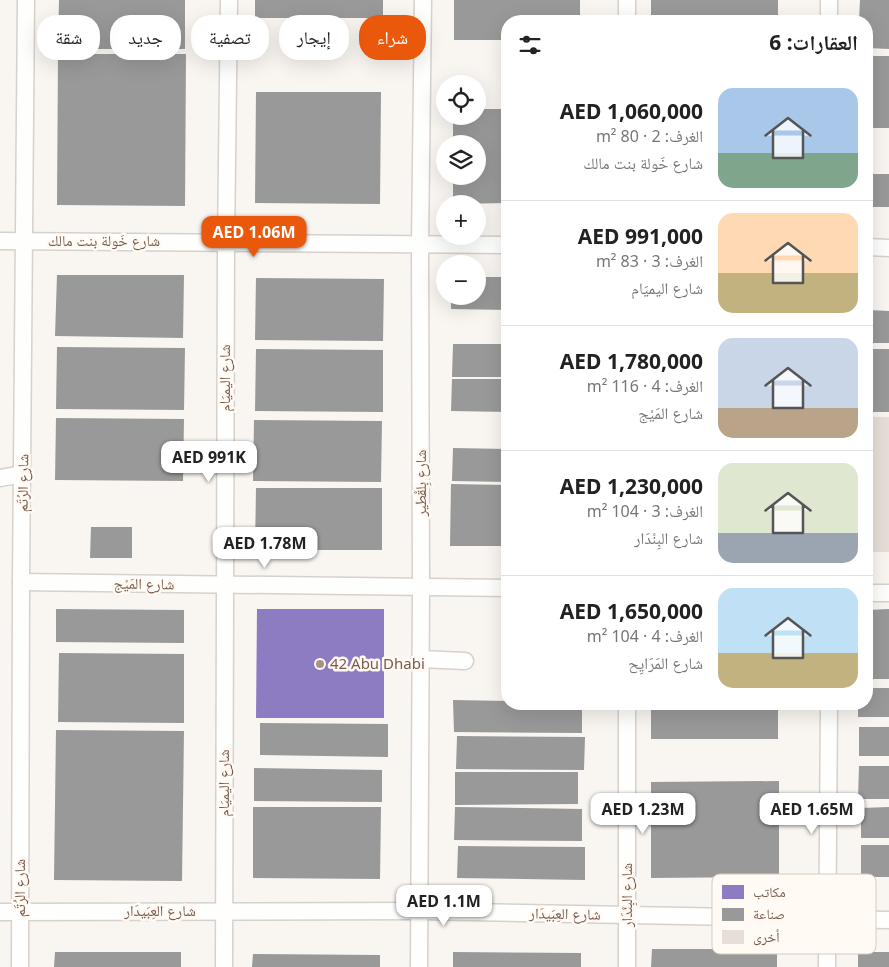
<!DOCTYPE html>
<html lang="ar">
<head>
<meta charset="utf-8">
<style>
  :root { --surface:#fff; --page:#f2f2f2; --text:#222; --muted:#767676; --line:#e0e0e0; --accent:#ea580c }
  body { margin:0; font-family:"Noto Sans","Noto Naskh Arabic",sans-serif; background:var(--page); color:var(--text); direction:rtl; height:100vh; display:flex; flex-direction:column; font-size:19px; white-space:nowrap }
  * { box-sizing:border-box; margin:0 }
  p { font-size:16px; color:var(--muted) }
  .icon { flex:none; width:28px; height:28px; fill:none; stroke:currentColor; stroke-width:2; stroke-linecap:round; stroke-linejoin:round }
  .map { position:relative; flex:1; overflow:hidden; direction:ltr }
  .side { position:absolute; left:501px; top:15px; width:372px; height:695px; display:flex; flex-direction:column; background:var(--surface); border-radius:20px; box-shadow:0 5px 20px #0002; direction:rtl }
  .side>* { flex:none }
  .guide { position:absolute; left:15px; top:15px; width:411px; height:45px; direction:rtl; display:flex; gap:10px }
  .tools { position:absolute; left:436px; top:75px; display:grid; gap:10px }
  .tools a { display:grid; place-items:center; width:50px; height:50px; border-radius:50%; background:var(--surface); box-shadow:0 5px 20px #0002; font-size:25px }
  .price { position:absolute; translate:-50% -42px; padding:0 11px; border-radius:10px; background:#fff; color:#222; font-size:16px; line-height:32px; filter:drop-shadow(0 1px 2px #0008) }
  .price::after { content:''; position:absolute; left:50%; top:30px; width:15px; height:11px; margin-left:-8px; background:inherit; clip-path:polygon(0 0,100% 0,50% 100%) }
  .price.on { background:var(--accent); color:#fff }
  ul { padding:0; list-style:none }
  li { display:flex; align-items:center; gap:15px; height:125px; padding:0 15px }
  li+li { border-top:1px solid var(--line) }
  li span { display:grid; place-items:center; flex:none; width:140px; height:100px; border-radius:15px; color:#555 }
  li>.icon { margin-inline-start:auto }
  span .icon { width:60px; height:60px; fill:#fffc; stroke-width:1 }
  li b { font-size:21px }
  h2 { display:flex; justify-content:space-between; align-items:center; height:60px; padding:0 15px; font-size:21px }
  .pill { padding:0 18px; border-radius:20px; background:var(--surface); box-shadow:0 5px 20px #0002; font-size:18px; line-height:45px }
  .pill.on { background:var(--accent); color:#fff }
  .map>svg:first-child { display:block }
  .offices { fill:#8e7cc3 }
  .industry { fill:#999 }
  .building { fill:#e6ded7 }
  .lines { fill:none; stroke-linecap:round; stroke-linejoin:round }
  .minor-casing { stroke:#d7d1cb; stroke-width:19 }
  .minor { stroke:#fefefd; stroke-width:16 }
  .poi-dot { fill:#a69286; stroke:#fffaf3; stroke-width:2 }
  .labels { text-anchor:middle; stroke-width:5; stroke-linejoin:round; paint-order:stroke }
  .street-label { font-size:15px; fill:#7a5c4d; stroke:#fffaf3 }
  .poi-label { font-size:15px; fill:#7a5c4d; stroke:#fffaf3; text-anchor:start }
  .key { fill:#fffaf3; stroke:#d7cbc1; stroke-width:1 }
  .key-label { font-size:14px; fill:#7a5c4d }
</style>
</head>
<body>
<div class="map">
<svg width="889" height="967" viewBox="0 0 889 967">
  <rect width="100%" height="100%" fill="#f9f5f0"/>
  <path class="offices" d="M 257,609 L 384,609 L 384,718 L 256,718 Z"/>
  <g class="industry">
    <path d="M 59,0 L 185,0 L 185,49 L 58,49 Z"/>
    <rect x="255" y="0" width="128" height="18"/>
    <path d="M 454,0 L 580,0 L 580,21 L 508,21 L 508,40 L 454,40 Z"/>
    <rect x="651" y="0" width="127" height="21"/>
    <path d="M 860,0 L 889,0 L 889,49 L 868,48 L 868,21 L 859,21 Z"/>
    <path d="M 58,54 L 186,54 L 185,206 L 57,205 Z"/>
    <rect x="868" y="56" width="21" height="72"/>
    <path d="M 256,92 L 381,92 L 380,204 L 255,203 Z"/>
    <path d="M 478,109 L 508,109 L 508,203 L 453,204 L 453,176 L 478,176 L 478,144 L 453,144 L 453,116 L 478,116 Z"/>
    <rect x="868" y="174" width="21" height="33"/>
    <path d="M 57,275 L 184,275 L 183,338 L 55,336 Z"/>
    <path d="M 478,277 L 508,277 L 508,310 L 451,309 L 451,296 L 478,296 Z"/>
    <path d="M 256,278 L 384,279 L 383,341 L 255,340 Z"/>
    <path d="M 868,310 L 889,311 L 889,343 L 868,343 Z"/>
    <path d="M 453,344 L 508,344 L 508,377 L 452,377 Z"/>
    <path d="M 57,347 L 185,348 L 184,410 L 56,409 Z"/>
    <path d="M 256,349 L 383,350 L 383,412 L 255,411 Z"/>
    <rect x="868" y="349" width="21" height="63"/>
    <path d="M 452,379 L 508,379 L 508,412 L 451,411 Z"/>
    <path d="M 56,418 L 184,419 L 183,481 L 55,480 Z"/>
    <path d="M 254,420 L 382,421 L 381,482 L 253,481 Z"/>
    <path d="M 453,448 L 508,449 L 508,482 L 452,481 Z"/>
    <path d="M 451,484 L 508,485 L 508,546 L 450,546 Z"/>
    <path d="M 256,488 L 382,488 L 382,550 L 255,550 Z"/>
    <path d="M 91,527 L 132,527 L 132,558 L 90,558 Z"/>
    <path d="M 56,609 L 184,610 L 184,643 L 56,642 Z"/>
    <path d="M 889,609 L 889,679 L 868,679 L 868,610 Z"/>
    <path d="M 59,653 L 184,654 L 184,723 L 58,722 Z"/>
    <path d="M 868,688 L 889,688 L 889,717 L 858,717 L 858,704 L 868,704 Z"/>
    <path d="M 453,700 L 508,701 L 508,704 L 582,704 L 582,733 L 454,732 Z"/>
    <rect x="651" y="704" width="127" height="35"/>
    <path d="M 260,723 L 388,724 L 388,757 L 260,755 Z"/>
    <rect x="859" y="727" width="30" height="29"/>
    <path d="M 56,730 L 184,731 L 182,881 L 54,880 Z"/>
    <path d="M 457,736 L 585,737 L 584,770 L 456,769 Z"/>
    <path d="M 859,766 L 889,766 L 889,799 L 858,799 Z"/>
    <path d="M 254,768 L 382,770 L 382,802 L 254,801 Z"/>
    <path d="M 455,772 L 578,772 L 578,804 L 455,805 Z"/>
    <path d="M 779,781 L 779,877 L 651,878 L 651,782 Z"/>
    <path d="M 253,807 L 381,807 L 380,879 L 253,878 Z"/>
    <path d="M 455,807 L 582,809 L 582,841 L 454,840 Z"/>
    <path d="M 889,807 L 889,838 L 861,838 L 861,808 Z"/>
    <rect x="861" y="845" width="28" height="32"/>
    <path d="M 458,846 L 585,847 L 585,880 L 457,878 Z"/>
    <path d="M 652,949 L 777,949 L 777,967 L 651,967 Z"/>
    <path d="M 55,952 L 181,952 L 181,967 L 54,967 Z"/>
    <path d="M 453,952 L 581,953 L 581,967 L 453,967 Z"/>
    <rect x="858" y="952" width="31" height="15"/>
    <path d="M 253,954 L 380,955 L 380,967 L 252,967 Z"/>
  </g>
  <rect class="building" x="868" y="417" width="21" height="135"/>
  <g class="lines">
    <g class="minor-casing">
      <g id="minor">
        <path d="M 627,0 L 627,21"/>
        <path d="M 829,21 L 829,0"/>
        <path d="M 0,241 L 508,245"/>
        <path d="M 868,247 L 889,248"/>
        <path d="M 0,478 L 23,474"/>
        <path d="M 21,582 L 508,588"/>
        <path d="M 868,593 L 889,593"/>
        <path d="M 420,659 L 465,661"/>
        <path d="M 627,704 L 627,967"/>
        <path d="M 0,912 L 419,911 L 889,920"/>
        <path d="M 20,967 L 21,582 L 26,0"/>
        <path d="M 224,967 L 226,242 L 229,0"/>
        <path d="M 419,967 L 421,587 L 420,244 L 423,0"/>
        <path d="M 827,967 L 829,704"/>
      </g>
    </g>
    <use href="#minor" class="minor"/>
  </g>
  <circle class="poi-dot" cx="320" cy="664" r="5"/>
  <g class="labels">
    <g class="street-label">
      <text x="104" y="246">شارع خَولة بنت مالك</text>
      <text transform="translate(225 378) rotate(-90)" y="5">شارع اليميَام</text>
      <text transform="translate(23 483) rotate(-89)" y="5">شارع الرُتَم</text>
      <text transform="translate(421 483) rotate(-90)" y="5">شارع بِلقْطير</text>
      <text transform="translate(144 584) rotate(1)" y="5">شارع المَيْج</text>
      <text transform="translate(224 783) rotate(-90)" y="5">شارع اليميَام</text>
      <text transform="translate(20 888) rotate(-90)" y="5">شارع الرُتَم</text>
      <text transform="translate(627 895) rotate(-90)" y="5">شارع البِنْدَار</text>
      <text x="160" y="916">شارع العِبَيدَار</text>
      <text transform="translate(565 914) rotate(1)" y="5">شارع العِبَيدَار</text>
    </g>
    <g class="poi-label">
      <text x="330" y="669">42 Abu Dhabi</text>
    </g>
  </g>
  <rect x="712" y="874" width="164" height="80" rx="8" class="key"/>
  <rect x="722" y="885" width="22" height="14" fill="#8e7cc3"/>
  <rect x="722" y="908" width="22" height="13" fill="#999"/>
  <rect x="722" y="930" width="22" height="14" fill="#e6ded7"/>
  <g class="key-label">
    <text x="753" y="897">مكاتب</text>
    <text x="753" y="919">صناعة</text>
    <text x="753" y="942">أخرى</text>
  </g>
</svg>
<div class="tools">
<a><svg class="icon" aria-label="locate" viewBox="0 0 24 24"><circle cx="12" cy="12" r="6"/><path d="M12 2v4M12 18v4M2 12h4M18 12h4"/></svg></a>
<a><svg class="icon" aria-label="layers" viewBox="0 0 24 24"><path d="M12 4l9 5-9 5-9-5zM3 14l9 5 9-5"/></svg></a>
<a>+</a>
<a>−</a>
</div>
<b class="price on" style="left:254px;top:258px">AED 1.06M</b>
<b class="price" style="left:209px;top:483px">AED 991K</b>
<b class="price" style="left:265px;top:569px">AED 1.78M</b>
<b class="price" style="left:643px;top:835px">AED 1.23M</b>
<b class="price" style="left:812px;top:835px">AED 1.65M</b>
<b class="price" style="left:444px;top:927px">AED 1.1M</b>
<div class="guide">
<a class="pill on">شراء</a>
<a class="pill">إيجار</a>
<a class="pill">تصفية</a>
<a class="pill">جديد</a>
<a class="pill">شقة</a>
</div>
<section class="side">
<h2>العقارات: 6<svg class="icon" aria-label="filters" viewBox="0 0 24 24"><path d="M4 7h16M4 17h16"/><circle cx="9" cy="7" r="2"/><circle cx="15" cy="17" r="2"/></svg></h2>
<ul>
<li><span style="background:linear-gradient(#a9c7e8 65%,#7fa58c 0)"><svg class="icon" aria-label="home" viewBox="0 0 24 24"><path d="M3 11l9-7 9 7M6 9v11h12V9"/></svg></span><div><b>AED 1,060,000</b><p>الغرف: 2 · 80 m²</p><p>شارع خَولة بنت مالك</p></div></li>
<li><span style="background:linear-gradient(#ffd9b3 60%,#c2b280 0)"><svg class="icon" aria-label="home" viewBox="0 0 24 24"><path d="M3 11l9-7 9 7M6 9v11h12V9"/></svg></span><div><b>AED 991,000</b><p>الغرف: 3 · 83 m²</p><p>شارع اليميَام</p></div></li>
<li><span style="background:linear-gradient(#c9d6e8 70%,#b9a48a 0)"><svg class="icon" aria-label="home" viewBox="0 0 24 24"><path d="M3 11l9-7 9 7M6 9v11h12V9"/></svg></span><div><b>AED 1,780,000</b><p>الغرف: 4 · 116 m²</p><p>شارع المَيْج</p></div></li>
<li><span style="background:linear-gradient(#dfe7d0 70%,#9aa5b1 0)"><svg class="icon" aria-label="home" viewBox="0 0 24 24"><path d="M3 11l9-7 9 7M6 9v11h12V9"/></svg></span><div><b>AED 1,230,000</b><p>الغرف: 3 · 104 m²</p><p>شارع البِنْدَار</p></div></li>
<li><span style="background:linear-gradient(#bfe0f5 65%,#c2b280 0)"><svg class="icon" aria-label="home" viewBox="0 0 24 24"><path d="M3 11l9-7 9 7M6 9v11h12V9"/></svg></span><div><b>AED 1,650,000</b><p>الغرف: 4 · 104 m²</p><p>شارع المَرَايِح</p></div></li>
</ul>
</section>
</div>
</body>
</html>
